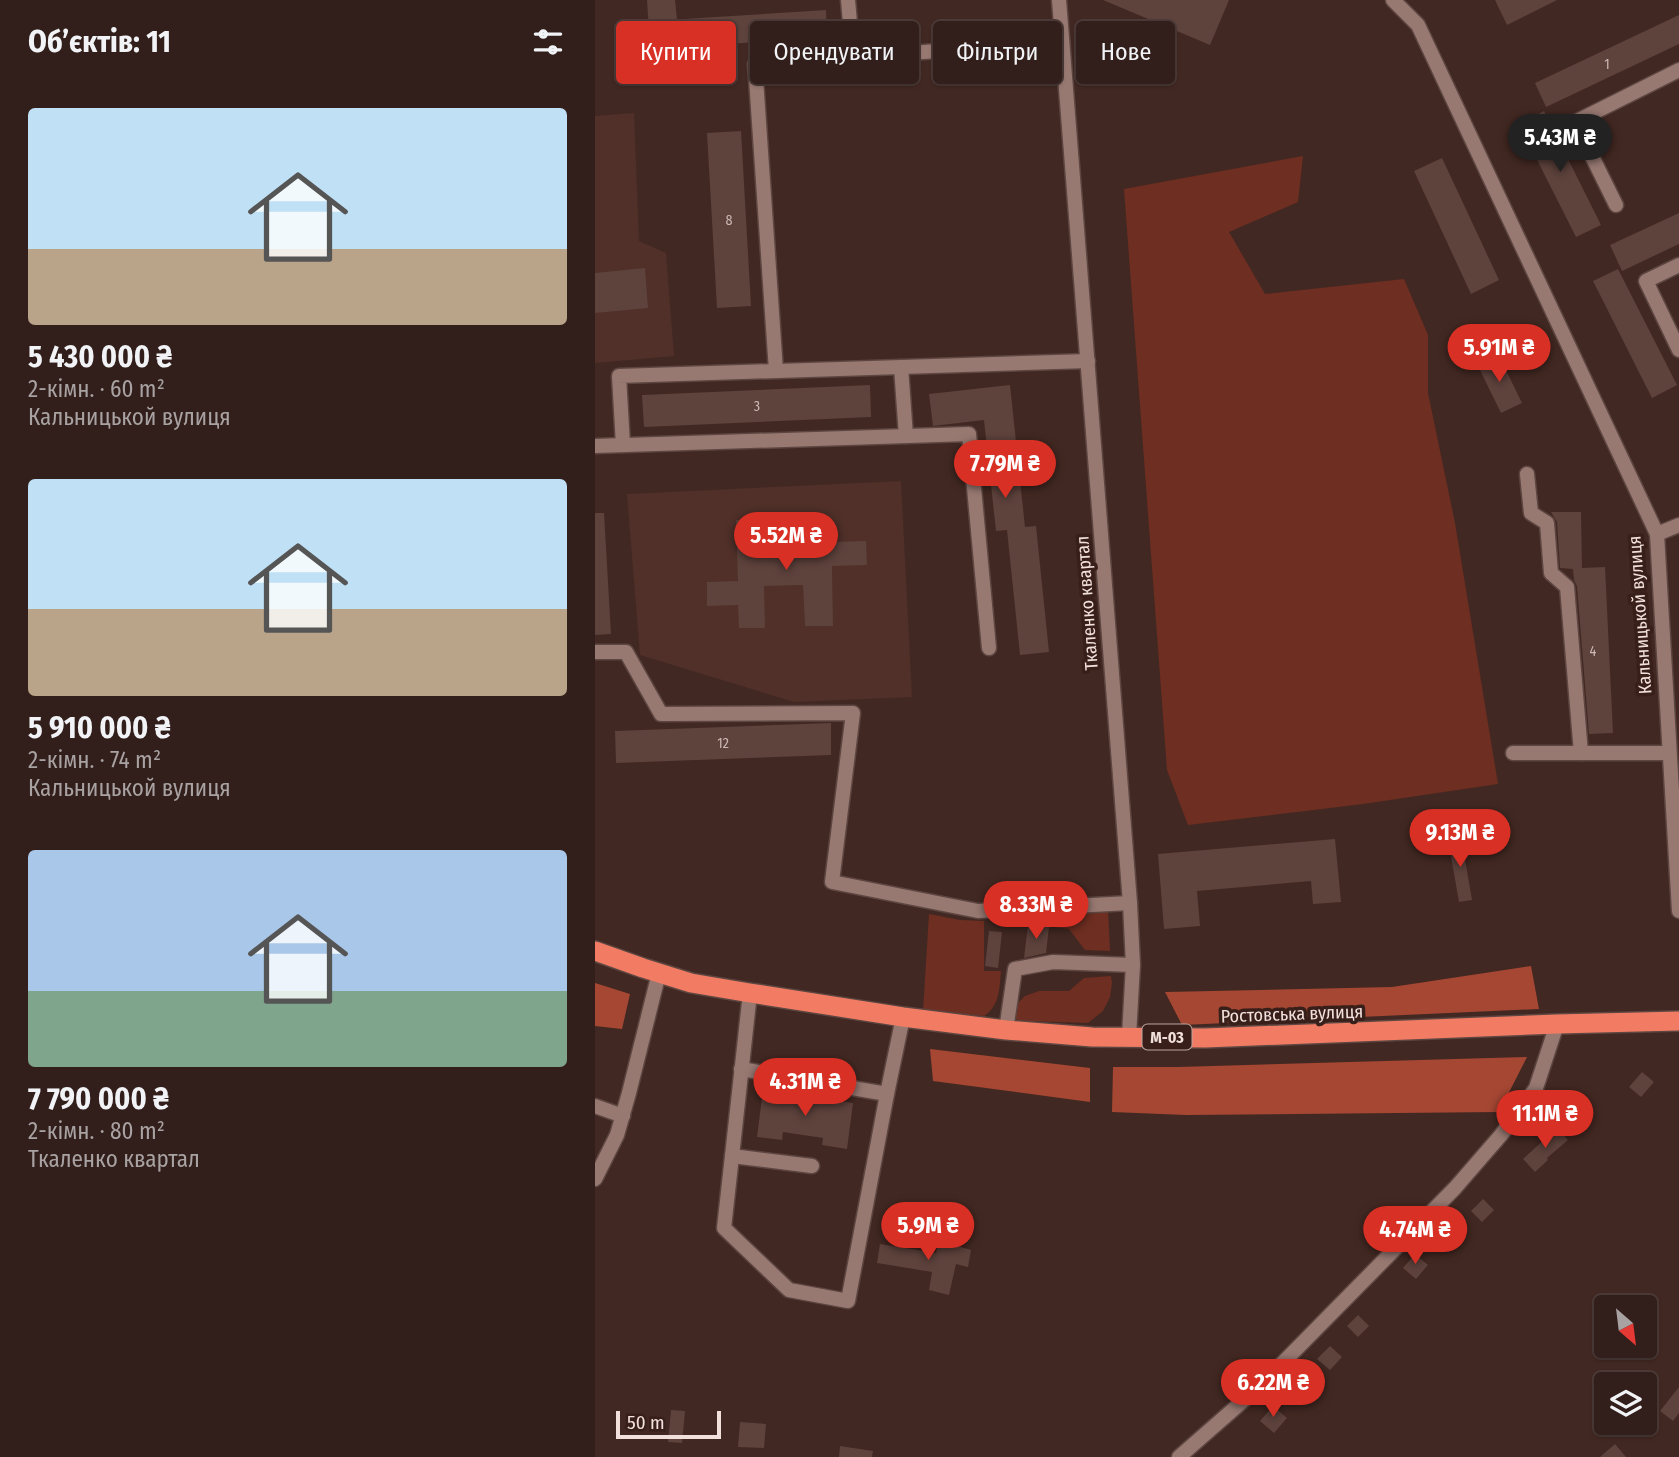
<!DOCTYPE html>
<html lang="uk">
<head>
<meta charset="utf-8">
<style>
  :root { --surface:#321e1a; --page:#3a2723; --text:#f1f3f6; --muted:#a8a2a2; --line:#4d3c39; --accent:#d93025 }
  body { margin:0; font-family:"Fira Sans Condensed",sans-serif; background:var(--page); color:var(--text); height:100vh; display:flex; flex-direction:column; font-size:26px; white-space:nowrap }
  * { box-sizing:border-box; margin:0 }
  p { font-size:23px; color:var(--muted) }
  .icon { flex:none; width:38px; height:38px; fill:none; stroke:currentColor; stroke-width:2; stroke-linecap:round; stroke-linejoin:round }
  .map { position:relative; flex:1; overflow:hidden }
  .details { display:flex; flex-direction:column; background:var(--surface); width:595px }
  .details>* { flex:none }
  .hud { position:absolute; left:21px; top:21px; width:665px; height:63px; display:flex; gap:14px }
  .needle { width:46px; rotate:152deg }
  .tools { position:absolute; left:999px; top:1295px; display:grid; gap:14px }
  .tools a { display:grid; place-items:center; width:63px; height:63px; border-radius:7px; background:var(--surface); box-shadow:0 2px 5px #0004,0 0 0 2px var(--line); font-size:35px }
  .scale { position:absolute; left:21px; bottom:18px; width:105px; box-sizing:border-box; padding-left:7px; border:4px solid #f2e0dc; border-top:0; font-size:19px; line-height:24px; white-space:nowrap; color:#f2e0dc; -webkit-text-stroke:5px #381f19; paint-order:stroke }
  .price { position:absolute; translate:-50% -60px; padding:0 16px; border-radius:24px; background:var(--accent); color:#fff; font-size:23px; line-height:46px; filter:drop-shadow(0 2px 4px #0008) }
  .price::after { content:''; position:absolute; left:50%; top:42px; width:21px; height:16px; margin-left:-10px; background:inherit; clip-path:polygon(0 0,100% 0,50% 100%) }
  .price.selected { background:#222; color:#fff }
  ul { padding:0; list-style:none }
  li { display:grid; align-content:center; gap:14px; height:371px; padding:0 28px }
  li span { display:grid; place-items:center; height:217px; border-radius:7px; color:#555 }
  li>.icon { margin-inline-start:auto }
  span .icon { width:126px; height:126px; fill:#fffc; stroke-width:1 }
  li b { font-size:30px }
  h2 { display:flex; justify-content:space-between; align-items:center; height:84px; padding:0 28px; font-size:30px }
  .chip { padding:0 24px; border-radius:7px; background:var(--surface); box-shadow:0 2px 5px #0004,0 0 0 2px var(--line); font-size:24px; line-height:63px }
  .chip.selected { background:var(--accent); color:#fff }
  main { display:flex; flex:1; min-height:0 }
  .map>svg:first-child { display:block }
  .built { fill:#503029 }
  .green { fill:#6e2e21 }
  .forest { fill:#a54733 }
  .building { fill:#5e423c }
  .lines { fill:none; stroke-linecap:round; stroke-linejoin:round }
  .minor-casing { stroke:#5d4641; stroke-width:17 }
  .highway-casing { stroke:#5d4641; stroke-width:22 }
  .minor { stroke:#987972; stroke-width:14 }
  .highway { stroke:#f27c63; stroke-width:19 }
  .labels { text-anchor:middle; stroke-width:7; stroke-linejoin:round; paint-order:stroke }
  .number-label { font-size:14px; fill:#cdb8b4 }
  .shield { fill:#381f19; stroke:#baa6a2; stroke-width:2 }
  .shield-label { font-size:16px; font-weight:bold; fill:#f2e0dc }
  .street-label { font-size:18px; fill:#f2e0dc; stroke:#381f19 }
</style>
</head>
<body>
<main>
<section class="details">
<h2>Об’єктів: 11<svg class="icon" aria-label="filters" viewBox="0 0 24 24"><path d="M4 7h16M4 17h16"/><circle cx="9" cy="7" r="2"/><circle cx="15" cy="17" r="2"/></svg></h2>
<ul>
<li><span style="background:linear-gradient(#bfe0f5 65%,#b9a48a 0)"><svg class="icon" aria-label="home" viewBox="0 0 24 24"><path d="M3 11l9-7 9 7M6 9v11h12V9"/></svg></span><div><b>5 430 000 ₴</b><p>2-кімн. · 60 m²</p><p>Кальницькой вулиця</p></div></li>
<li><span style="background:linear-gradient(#bfe0f5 60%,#b9a48a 0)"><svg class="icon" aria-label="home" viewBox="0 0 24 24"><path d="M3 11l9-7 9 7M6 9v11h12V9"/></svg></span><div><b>5 910 000 ₴</b><p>2-кімн. · 74 m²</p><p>Кальницькой вулиця</p></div></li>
<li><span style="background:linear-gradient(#a9c7e8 65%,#7fa58c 0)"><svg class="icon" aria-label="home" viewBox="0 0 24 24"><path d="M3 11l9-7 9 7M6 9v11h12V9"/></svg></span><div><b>7 790 000 ₴</b><p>2-кімн. · 80 m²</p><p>Ткаленко квартал</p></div></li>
</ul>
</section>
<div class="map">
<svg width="1084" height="1457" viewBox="0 0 1084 1457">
  <rect width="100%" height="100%" fill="#422822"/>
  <g class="built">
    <path d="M 39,113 L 44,241 L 71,253 L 79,356 L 0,363 L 0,116 Z"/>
    <path d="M 306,481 L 317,697 L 199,702 L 45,655 L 32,494 Z"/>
  </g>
  <g class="green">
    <path d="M 708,156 L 703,202 L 634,232 L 670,294 L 809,279 L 833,335 L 833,393 L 860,523 L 903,784 L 768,804 L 593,825 L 572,770 L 529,189 Z"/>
    <path d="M 513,909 L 515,951 L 490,950 L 474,929 L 428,923 L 429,915 Z"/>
    <path d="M 334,914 L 365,920 L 389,921 L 389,971 L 406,971 C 404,990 405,1005 389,1016 L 328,1011 Z"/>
    <path d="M 516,976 L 517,983 L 515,997 L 508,1011 L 493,1023 L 429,1021 L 422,1020 L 419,1017 L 423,1003 L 430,996 L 444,991 L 474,991 L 489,978 Z"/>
  </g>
  <g class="forest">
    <path d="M 936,966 L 944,1009 L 587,1025 L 570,992 L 797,987 Z"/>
    <path d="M 0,983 L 35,994 L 27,1029 L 0,1026 Z"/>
    <path d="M 335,1049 L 495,1068 L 495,1102 L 338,1081 Z"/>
    <path d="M 932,1057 L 904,1112 L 591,1115 L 517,1112 L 518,1067 L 583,1067 Z"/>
  </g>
  <g class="building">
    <path d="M 52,0 L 80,0 L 83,29 L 54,31 Z"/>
    <path d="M 508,0 L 634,0 L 615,45 Z"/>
    <path d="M 900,0 L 962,0 L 912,25 Z"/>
    <path d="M 231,10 L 232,37 L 91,47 L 89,19 Z"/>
    <path d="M 1084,15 L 1084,44 L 951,107 L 940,83 Z"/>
    <path d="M 949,111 L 1006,225 L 981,237 L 924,124 Z"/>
    <path d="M 146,131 L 156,306 L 122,308 L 112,133 Z"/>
    <path d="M 847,158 L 904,280 L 876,294 L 819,171 Z"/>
    <path d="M 1084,213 L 1084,244 L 1027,271 L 1015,245 Z"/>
    <path d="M 50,268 L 53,308 L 0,313 L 0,273 Z"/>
    <path d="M 1023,269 L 1082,385 L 1057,398 L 998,281 Z"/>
    <path d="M 903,354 L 927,403 L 906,413 L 882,364 Z"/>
    <path d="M 275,385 L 276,417 L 49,427 L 47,395 Z"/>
    <path d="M 415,385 L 430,527 L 441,526 L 454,652 L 425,655 L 412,530 L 401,531 L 389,420 L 338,426 L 334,394 Z"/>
    <path d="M 956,512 L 986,512 L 987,568 L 1010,567 L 1018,733 L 994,734 L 982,586 L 979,580 L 978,569 L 965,568 L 962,522 Z"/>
    <path d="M 0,513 L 9,513 L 16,634 L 0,635 Z"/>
    <path d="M 236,517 L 236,542 L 271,541 L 272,565 L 237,566 L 238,626 L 210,626 L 208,585 L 169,586 L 170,628 L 144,628 L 143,605 L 112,606 L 112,582 L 143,581 L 141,520 L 168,519 L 168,555 L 207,554 L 206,518 Z"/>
    <path d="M 236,723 L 236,755 L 21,763 L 20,731 Z"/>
    <path d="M 866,836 L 877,900 L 864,902 L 853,839 Z"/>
    <path d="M 740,839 L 746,902 L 718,904 L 716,881 L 602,891 L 605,926 L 569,929 L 563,854 Z"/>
    <path d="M 433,925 L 454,927 L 451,953 L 429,958 Z"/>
    <path d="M 394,931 L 407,932 L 403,968 L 390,966 Z"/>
    <path d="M 1047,1072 L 1059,1082 L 1046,1097 L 1034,1087 Z"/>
    <path d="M 168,1090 L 258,1103 L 252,1149 L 227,1145 L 228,1138 L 188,1132 L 187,1140 L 162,1137 Z"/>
    <path d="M 962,1128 L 973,1140 L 952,1158 L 953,1160 L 940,1172 L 928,1159 Z"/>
    <path d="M 888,1199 L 899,1210 L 887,1222 L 876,1211 Z"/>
    <path d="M 344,1241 L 376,1250 L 373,1267 L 361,1264 L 354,1295 L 334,1290 L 337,1272 L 282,1263 L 285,1244 L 341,1253 Z"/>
    <path d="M 820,1254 L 833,1265 L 821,1279 L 808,1268 Z"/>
    <path d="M 763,1315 L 774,1326 L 763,1337 L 752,1326 Z"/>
    <path d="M 735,1346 L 747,1357 L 735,1370 L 722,1359 Z"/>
    <path d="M 708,1376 L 723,1389 L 711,1402 L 697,1389 Z"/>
    <path d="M 1084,1387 L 1084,1413 L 1078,1421 L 1065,1411 Z"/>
    <path d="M 678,1406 L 692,1418 L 679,1433 L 665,1421 Z"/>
    <path d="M 76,1410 L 90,1411 L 87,1443 L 73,1442 Z"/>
    <path d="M 145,1422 L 171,1424 L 169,1448 L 143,1447 Z"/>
    <path d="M 1020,1444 L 1031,1457 L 1005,1457 Z"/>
    <path d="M 245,1446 L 278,1451 L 277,1457 L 244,1457 Z"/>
  </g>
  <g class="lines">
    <g class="minor-casing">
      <g id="minor">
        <path d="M 253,0 L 258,57"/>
        <path d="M 464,0 L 535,903 L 538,965 L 534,1036"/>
        <path d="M 798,0 L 823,25 L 1062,534 L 1084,911"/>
        <path d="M 1021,205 L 980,122 L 1084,70"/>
        <path d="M 1084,265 L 1051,281 L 1084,350"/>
        <path d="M 306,367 L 311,436"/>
        <path d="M 181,371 L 160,64 L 467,42"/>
        <path d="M 28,445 L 24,376 L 493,361"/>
        <path d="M 0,446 L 374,434 L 394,648"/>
        <path d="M 932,474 L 936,513 L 952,523 L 956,573 L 972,587 L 986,753"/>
        <path d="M 1062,534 L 1084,525"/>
        <path d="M 0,652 L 31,652 L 66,714 L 258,713 L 237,882 L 383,911 L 535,903"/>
        <path d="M 918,753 L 1074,753"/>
        <path d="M 155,993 L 137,1156 L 217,1166"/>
        <path d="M 411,1030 L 420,969 L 458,962 L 538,965"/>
        <path d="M 146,1069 L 292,1094"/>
        <path d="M 0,1106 L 28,1116"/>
        <path d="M 137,1156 L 129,1228 L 194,1290 L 253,1301 L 292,1094 L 308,1017"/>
        <path d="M 0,1179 L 22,1135 L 34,1093 L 64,973"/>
        <path d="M 584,1457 L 665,1386 L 860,1188 L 906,1135 L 941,1088 L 962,1024"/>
      </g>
    </g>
    <g class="highway-casing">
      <path id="highway" d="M 0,951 L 48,968 L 96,983 L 155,993 L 308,1017 L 411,1030 L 497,1037 L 610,1038 L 962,1024 L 1084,1021"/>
    </g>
    <use href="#minor" class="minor"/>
    <use href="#highway" class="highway"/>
  </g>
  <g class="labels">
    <g class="number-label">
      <text x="1012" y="69">1</text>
      <text x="134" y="225">8</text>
      <text x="162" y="411">3</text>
      <text x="998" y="656">4</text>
      <text x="128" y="748">12</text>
    </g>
    <rect class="shield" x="547.5" y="1024.5" width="49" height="25" rx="5"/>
    <g class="shield-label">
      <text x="572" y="1043">М-03</text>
    </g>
    <g class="street-label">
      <text transform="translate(492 603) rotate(-94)" y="6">Ткаленко квартал</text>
      <text transform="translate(1045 615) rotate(-94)" y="6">Кальницькой вулиця</text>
      <text transform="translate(697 1014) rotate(-2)" y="6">Ростовська вулиця</text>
    </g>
  </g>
</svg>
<div class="tools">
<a><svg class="needle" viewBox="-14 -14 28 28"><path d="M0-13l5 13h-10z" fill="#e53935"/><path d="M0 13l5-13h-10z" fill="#a8a2a2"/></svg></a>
<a><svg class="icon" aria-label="layers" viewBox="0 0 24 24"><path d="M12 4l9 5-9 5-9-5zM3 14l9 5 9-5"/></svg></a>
</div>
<div class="scale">50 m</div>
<b class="price selected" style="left:965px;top:174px">5.43M ₴</b>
<b class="price" style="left:904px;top:384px">5.91M ₴</b>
<b class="price" style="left:410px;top:500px">7.79M ₴</b>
<b class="price" style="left:191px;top:572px">5.52M ₴</b>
<b class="price" style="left:865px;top:869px">9.13M ₴</b>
<b class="price" style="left:441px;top:941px">8.33M ₴</b>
<b class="price" style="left:210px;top:1118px">4.31M ₴</b>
<b class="price" style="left:950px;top:1150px">11.1M ₴</b>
<b class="price" style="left:333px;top:1262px">5.9M ₴</b>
<b class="price" style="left:820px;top:1266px">4.74M ₴</b>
<b class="price" style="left:678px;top:1419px">6.22M ₴</b>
<div class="hud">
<a class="chip selected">Купити</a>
<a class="chip">Орендувати</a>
<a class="chip">Фільтри</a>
<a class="chip">Нове</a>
</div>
</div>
</main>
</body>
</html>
